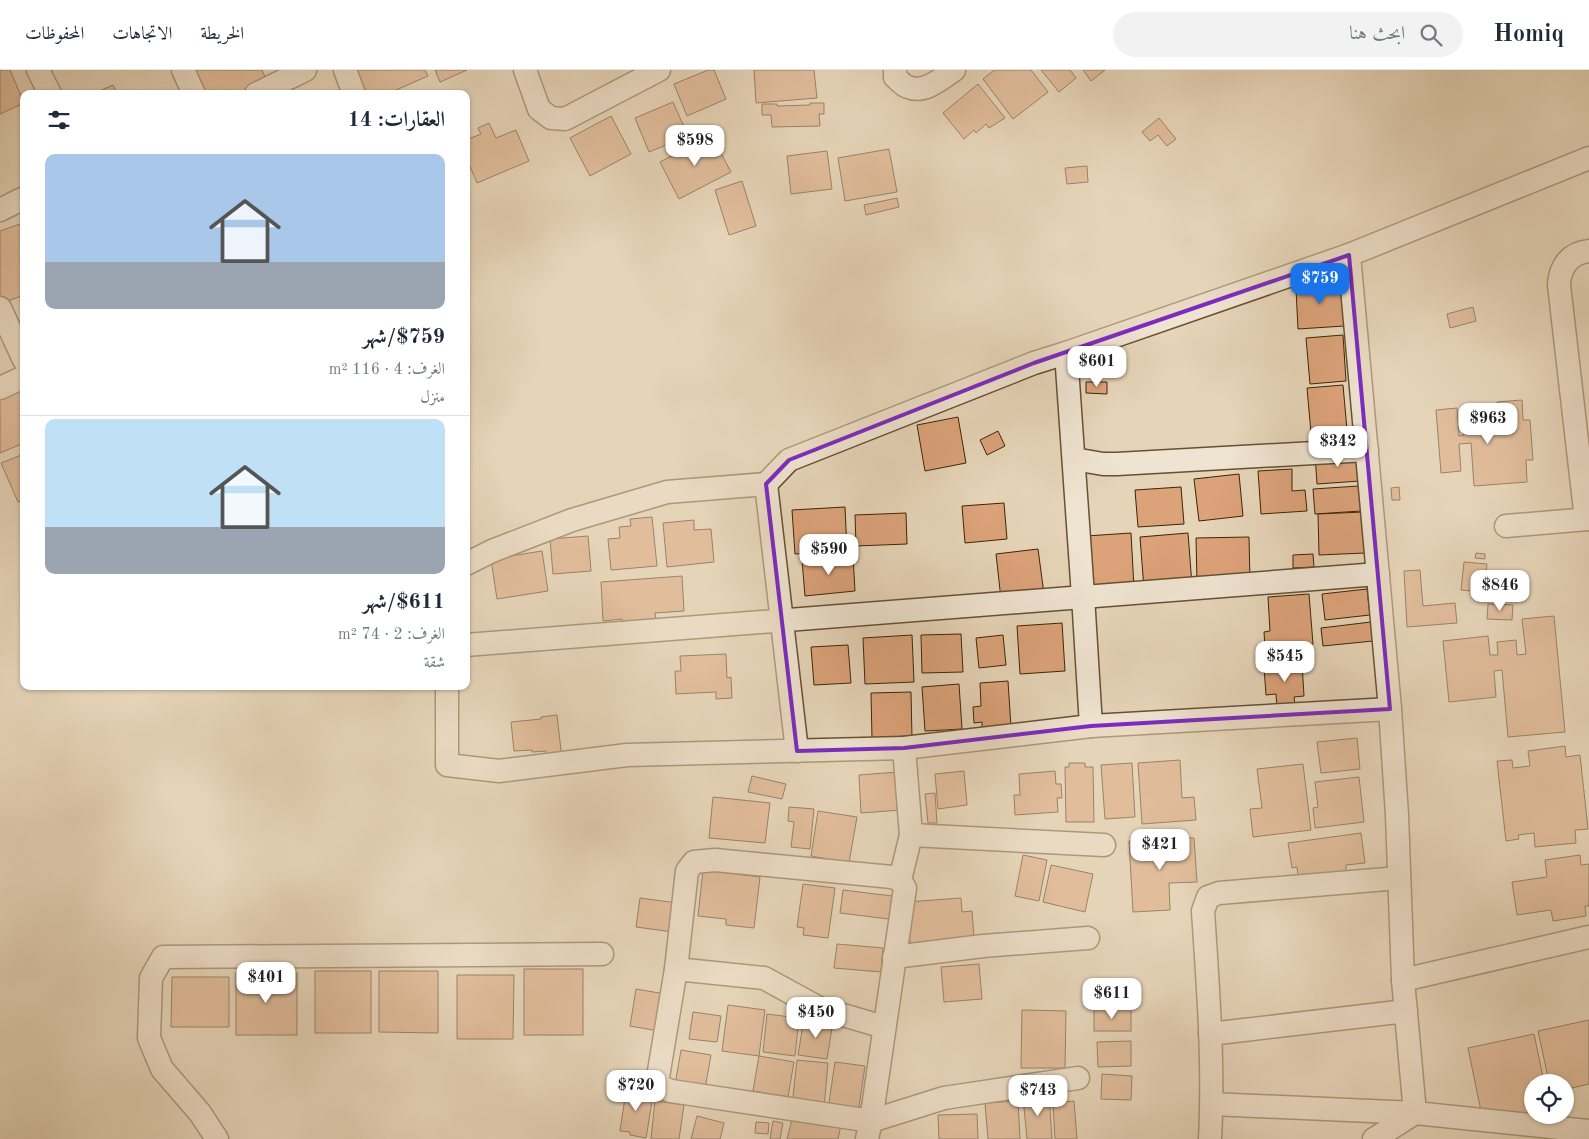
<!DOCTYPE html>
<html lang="ar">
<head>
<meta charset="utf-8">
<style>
  :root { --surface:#fff; --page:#f2f2f3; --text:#1f2937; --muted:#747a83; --line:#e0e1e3; --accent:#1a73e8 }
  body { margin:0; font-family:"Old Standard TT",Amiri,serif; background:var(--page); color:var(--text); direction:rtl; height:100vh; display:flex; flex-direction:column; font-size:19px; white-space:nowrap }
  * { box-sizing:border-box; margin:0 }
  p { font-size:16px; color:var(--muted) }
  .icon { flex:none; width:28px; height:28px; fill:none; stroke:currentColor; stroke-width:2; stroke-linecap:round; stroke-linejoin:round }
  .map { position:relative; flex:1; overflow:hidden; direction:ltr }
  .drawer { position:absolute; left:20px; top:20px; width:450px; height:600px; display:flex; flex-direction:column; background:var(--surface); border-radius:10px; box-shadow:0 1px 4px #0004; direction:rtl }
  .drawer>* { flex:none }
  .controls { position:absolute; left:1524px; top:1004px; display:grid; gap:10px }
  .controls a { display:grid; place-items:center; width:50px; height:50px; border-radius:50%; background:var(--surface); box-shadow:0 1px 4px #0004; font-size:25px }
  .price { position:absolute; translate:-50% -42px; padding:0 11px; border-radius:10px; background:#fff; color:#222; font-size:16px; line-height:32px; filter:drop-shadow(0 1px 2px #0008) }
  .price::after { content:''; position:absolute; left:50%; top:30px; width:15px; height:11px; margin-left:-8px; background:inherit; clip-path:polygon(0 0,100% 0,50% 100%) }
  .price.selected { background:var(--accent); color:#fff }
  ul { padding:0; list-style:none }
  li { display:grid; align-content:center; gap:10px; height:265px; padding:0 25px }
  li+li { border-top:1px solid var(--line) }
  li span { display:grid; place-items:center; height:155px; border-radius:10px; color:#555 }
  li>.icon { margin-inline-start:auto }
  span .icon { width:90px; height:90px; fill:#fffc; stroke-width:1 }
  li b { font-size:21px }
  h2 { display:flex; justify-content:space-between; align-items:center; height:60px; padding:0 25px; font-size:21px }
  header { display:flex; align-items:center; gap:30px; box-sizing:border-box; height:70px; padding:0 25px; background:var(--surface); border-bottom:1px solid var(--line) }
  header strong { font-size:24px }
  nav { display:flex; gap:28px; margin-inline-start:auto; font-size:18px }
  .search { width:350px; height:45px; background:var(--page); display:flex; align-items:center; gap:12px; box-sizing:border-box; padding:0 18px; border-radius:28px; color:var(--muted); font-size:19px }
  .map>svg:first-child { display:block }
  .building { fill:#dca27a; stroke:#3c2504 }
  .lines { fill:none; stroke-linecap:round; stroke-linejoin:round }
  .minor-casing { stroke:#665131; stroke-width:25 }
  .minor { stroke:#efe3d1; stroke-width:22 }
  .marked { fill:none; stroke:#7b2cbf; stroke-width:4; stroke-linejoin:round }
</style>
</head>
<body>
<header>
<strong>Homiq</strong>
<div class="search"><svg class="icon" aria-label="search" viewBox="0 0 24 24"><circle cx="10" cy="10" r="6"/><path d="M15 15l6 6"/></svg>ابحث هنا</div>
<nav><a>الخريطة</a><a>الاتجاهات</a><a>المحفوظات</a></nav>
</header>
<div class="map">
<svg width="1589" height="1069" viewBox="0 0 1589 1069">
  <rect width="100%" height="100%" fill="#e6d4b8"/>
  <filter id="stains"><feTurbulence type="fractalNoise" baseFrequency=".004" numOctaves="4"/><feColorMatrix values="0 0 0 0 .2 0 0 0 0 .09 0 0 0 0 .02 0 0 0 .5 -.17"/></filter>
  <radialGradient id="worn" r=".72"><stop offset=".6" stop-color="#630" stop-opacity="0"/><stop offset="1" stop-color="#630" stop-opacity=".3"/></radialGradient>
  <g class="building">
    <path d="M 0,0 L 10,0 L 24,33 L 0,44 Z"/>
    <path d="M 192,0 L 262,0 L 267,11 L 236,24 L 202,24 Z"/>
    <path d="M 356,0 L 425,0 L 428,6 L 387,24 L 366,24 Z"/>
    <path d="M 435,0 L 467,0 L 440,12 Z"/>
    <path d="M 708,0 L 714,0 L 726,29 L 687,46 L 674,14 Z"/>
    <path d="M 754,0 L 814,0 L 817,28 L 756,33 Z"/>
    <path d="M 994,0 L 1031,0 L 1048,22 L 1013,49 L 983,9 Z"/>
    <path d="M 1041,0 L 1070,0 L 1076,8 L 1059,22 Z"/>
    <path d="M 1083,0 L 1105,0 L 1091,11 Z"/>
    <path d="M 978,14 L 1005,48 L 989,58 L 986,54 L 976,63 L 974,60 L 964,69 L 943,43 Z"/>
    <path d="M 113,15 L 117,24 L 93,24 Z"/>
    <path d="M 673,32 L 688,66 L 649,82 L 635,48 Z"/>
    <path d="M 810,33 L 824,33 L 824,44 L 819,44 L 820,56 L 772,57 L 771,45 L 762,45 L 762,34 L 777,34 L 777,36 L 810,35 Z"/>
    <path d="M 611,46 L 631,84 L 590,106 L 570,68 Z"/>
    <path d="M 1159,48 L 1176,69 L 1167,76 L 1158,65 L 1150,71 L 1142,62 Z"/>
    <path d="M 489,53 L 496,68 L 516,60 L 529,91 L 477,113 L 466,87 L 466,70 L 481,64 L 478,58 Z"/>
    <path d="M 711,65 L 731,102 L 679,129 L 660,92 Z"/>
    <path d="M 889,79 L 897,122 L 845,131 L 838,88 Z"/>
    <path d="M 827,81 L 832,119 L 791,124 L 787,86 Z"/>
    <path d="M 1087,96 L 1088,112 L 1067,114 L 1065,98 Z"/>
    <path d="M 742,111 L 756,156 L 729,165 L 715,120 Z"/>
    <path d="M 897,128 L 899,137 L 866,145 L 864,135 Z"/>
    <path d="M 23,153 L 24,225 L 0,234 L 0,161 Z"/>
    <path d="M 1341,210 L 1344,256 L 1298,259 L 1296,219 L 1312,218 L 1312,212 Z"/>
    <path d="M 1473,237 L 1476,251 L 1450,258 L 1447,244 Z"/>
    <path d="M 1343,265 L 1346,311 L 1310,314 L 1306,268 Z"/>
    <path d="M 1086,312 L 1107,312 L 1107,324 L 1086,323 Z"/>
    <path d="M 1343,315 L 1347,360 L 1311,363 L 1307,318 Z"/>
    <path d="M 19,318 L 24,330 L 24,373 L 0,383 L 0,326 Z"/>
    <path d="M 1522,330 L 1523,350 L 1530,350 L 1533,390 L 1526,390 L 1527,412 L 1474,416 L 1471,373 L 1459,374 L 1461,401 L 1441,403 L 1436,340 L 1457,338 L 1459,366 L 1464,365 L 1463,359 L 1470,359 L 1470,347 L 1485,346 L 1486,362 L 1499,361 L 1497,332 Z"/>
    <path d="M 958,347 L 966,393 L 925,401 L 917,355 Z"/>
    <path d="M 998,361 L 1005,376 L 987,385 L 980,370 Z"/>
    <path d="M 1358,382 L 1360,411 L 1317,414 L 1315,385 Z"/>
    <path d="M 24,384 L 24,430 L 18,432 L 1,393 Z"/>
    <path d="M 1292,399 L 1292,421 L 1305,420 L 1307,441 L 1261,444 L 1258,401 Z"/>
    <path d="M 1239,404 L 1243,446 L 1199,451 L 1194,409 Z"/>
    <path d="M 1359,416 L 1361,441 L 1315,444 L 1313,419 Z"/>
    <path d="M 1181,417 L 1184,454 L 1138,457 L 1135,420 Z"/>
    <path d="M 1399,417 L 1400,430 L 1392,430 L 1391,418 Z"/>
    <path d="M 1004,433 L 1007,469 L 965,473 L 962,436 Z"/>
    <path d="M 845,437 L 847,481 L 795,484 L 792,440 Z"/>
    <path d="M 1363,442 L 1365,483 L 1319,485 L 1318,444 Z"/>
    <path d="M 906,443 L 907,474 L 856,476 L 855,445 Z"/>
    <path d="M 652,447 L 657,496 L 611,500 L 608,469 L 620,468 L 619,457 L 631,456 L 630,449 Z"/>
    <path d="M 694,450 L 694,460 L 711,459 L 714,492 L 667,497 L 663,453 Z"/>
    <path d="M 1131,463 L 1134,518 L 1090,522 L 1086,466 Z"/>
    <path d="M 1188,463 L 1192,515 L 1144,519 L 1140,467 Z"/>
    <path d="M 588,466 L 591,501 L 553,504 L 550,469 Z"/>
    <path d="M 1249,467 L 1250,511 L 1197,512 L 1196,468 Z"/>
    <path d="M 1038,479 L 1044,524 L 1001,529 L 996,484 Z"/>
    <path d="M 542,481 L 548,521 L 497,529 L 491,489 Z"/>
    <path d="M 1476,483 L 1485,484 L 1485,489 L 1475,488 Z"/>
    <path d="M 1313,484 L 1314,497 L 1293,498 L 1293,485 Z"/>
    <path d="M 853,486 L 855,521 L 805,526 L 802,490 Z"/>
    <path d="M 1464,492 L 1487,494 L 1484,522 L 1461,520 Z"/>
    <path d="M 1420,500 L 1423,536 L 1455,533 L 1457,553 L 1407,557 L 1404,501 Z"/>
    <path d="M 682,506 L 684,541 L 655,543 L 656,551 L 623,554 L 622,549 L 603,551 L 601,512 Z"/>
    <path d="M 1367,519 L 1370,545 L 1325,550 L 1322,524 Z"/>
    <path d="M 1309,524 L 1313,574 L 1265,577 L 1264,562 L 1270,561 L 1268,527 Z"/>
    <path d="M 1488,534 L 1513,535 L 1512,550 L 1487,549 Z"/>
    <path d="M 1554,546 L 1565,662 L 1508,667 L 1502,600 L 1494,601 L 1496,627 L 1449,632 L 1443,571 L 1488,566 L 1490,585 L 1498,585 L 1497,572 L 1516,570 L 1517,585 L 1526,584 L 1522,549 Z"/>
    <path d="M 1371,552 L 1373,571 L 1323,576 L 1321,558 Z"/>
    <path d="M 1062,553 L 1065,601 L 1020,604 L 1017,556 Z"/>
    <path d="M 961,564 L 963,602 L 922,603 L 921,565 Z"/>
    <path d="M 912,565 L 914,612 L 865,614 L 863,568 Z"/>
    <path d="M 1003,565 L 1006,595 L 979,598 L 976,568 Z"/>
    <path d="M 848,575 L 851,613 L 814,615 L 811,577 Z"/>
    <path d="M 726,584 L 727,608 L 731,607 L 732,628 L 716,629 L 716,622 L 676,624 L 675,601 L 681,601 L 680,586 Z"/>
    <path d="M 1302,593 L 1304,626 L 1294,627 L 1295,635 L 1277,637 L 1276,624 L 1266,625 L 1264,597 Z"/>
    <path d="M 1008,611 L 1011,657 L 982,659 L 982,652 L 974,653 L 973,637 L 981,636 L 980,613 Z"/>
    <path d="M 959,614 L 962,659 L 925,661 L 922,617 Z"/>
    <path d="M 911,622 L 912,668 L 872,669 L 871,623 Z"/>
    <path d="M 557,645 L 562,689 L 547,691 L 546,681 L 532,682 L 532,680 L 514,681 L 511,652 L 541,649 L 541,647 Z"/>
    <path d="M 1357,668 L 1360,699 L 1321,703 L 1317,672 Z"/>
    <path d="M 1565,676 L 1566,687 L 1580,685 L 1588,759 L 1575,760 L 1576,773 L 1535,777 L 1534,763 L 1518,765 L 1519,769 L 1506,771 L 1497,691 L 1512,690 L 1513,698 L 1530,696 L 1528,681 Z"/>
    <path d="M 1180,690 L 1182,728 L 1194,727 L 1196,750 L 1142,754 L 1138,693 Z"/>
    <path d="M 1069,693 L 1085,693 L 1085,697 L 1093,697 L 1094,752 L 1066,752 L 1065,697 L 1069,697 Z"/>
    <path d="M 1132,693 L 1135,747 L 1105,749 L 1101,695 Z"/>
    <path d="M 1303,694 L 1311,760 L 1253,767 L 1250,739 L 1262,738 L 1257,699 Z"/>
    <path d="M 964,701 L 967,735 L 938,739 L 935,704 Z"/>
    <path d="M 1055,701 L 1056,714 L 1061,714 L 1062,728 L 1057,728 L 1058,742 L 1015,745 L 1014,725 L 1020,725 L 1019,704 Z"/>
    <path d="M 898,702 L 901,740 L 861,743 L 859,705 Z"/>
    <path d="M 752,706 L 786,714 L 782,729 L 748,722 Z"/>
    <path d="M 1359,707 L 1364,752 L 1315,758 L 1313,738 L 1318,737 L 1315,712 Z"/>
    <path d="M 935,723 L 937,753 L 928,753 L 925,724 Z"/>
    <path d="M 713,727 L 770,733 L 765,773 L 709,768 Z"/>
    <path d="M 789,737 L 814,739 L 810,779 L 791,777 L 794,752 L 788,751 Z"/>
    <path d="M 818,741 L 857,747 L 849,793 L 811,786 Z"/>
    <path d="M 1361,763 L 1365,793 L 1346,795 L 1346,802 L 1299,814 L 1297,797 L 1292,798 L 1288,773 Z"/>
    <path d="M 1194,768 L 1197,812 L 1169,813 L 1170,840 L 1133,842 L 1129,771 Z"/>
    <path d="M 1023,785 L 1047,790 L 1039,831 L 1015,826 Z"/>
    <path d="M 1580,785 L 1581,795 L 1589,794 L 1589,836 L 1585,836 L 1586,846 L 1553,851 L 1551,840 L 1517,845 L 1512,812 L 1547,807 L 1545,790 Z"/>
    <path d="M 1051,795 L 1093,804 L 1085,842 L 1043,832 Z"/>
    <path d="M 703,800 L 760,807 L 754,858 L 726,855 L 726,849 L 698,846 Z"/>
    <path d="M 803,814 L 835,818 L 828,868 L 803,865 L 804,858 L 797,857 Z"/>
    <path d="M 843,820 L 892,826 L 889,849 L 840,843 Z"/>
    <path d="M 640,828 L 677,833 L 673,862 L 636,857 Z"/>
    <path d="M 961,828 L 962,842 L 972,841 L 974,868 L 910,873 L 907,832 Z"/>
    <path d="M 837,874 L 883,878 L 881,902 L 834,898 Z"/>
    <path d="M 979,894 L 982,929 L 944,932 L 941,897 Z"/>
    <rect x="524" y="899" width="59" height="66"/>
    <rect x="315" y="901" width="56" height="62"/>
    <path d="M 379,901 L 438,901 L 438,963 L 379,962 Z"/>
    <rect x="236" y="903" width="61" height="62"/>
    <path d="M 457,905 L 514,905 L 513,969 L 457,969 Z"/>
    <path d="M 172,907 L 229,907 L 229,957 L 171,957 Z"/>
    <path d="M 636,919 L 665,924 L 659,961 L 630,956 Z"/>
    <path d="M 728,935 L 765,940 L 759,986 L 722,981 Z"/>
    <rect x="1094" y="938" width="37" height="23"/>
    <path d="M 1022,940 L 1066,941 L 1065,998 L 1021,998 Z"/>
    <path d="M 693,942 L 721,946 L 717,972 L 689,969 Z"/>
    <path d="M 767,944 L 799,948 L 795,986 L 763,982 Z"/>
    <path d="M 804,948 L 833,952 L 827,989 L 798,985 Z"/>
    <path d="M 1589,950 L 1589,1014 L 1568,1019 L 1571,1036 L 1565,1037 L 1565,1012 L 1549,1012 L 1538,961 Z"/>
    <path d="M 1534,964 L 1544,1012 L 1532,1012 L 1532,1044 L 1481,1041 L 1468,978 Z"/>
    <path d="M 1131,971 L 1131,996 L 1098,997 L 1097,972 Z"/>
    <path d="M 681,980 L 711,985 L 705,1019 L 675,1015 Z"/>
    <path d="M 759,986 L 794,992 L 788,1027 L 753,1021 Z"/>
    <path d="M 797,990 L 828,993 L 824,1038 L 792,1035 Z"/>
    <path d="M 835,992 L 865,996 L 858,1043 L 828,1039 Z"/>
    <path d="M 1102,1004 L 1132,1006 L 1131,1030 L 1101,1029 Z"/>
    <path d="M 627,1014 L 637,1015 L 635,1023 L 653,1026 L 646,1068 L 630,1065 L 630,1062 L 620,1061 Z"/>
    <path d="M 1049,1025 L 1052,1069 L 1027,1069 L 1023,1027 Z"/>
    <path d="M 655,1031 L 684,1035 L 679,1069 L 651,1069 Z"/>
    <path d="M 1018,1031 L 1020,1069 L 988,1069 L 985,1033 Z"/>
    <path d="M 1074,1031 L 1077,1069 L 1055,1069 L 1053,1033 Z"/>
    <path d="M 794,1042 L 841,1055 L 838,1069 L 787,1069 Z"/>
    <path d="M 977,1044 L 978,1069 L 939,1069 L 938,1045 Z"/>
    <path d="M 697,1046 L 724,1053 L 720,1069 L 691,1069 Z"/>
    <path d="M 773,1051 L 783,1053 L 780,1069 L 770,1069 Z"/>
    <path d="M 756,1052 L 769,1053 L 768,1064 L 755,1063 Z"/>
  </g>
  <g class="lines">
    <g class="minor-casing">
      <g id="minor">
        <path d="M 38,0 L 50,24"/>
        <path d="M 183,0 L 194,24"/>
        <path d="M 345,0 L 354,24"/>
        <path d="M 525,0 L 539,39 L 551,48 L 565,49 L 659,0"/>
        <path d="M 895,0 L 895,7 C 899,10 903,16 908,17 C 924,24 941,9 954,0"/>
        <path d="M 256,24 L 305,0"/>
        <path d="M 0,140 L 24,128"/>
        <path d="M 1349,185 L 1390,639 L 1397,745 L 1403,910 L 1589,867"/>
        <path d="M 0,238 L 24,290"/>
        <path d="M 0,318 L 24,307"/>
        <path d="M 1074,389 L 1103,394 L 1117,394 L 1367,380"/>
        <path d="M 766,414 L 789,390 L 1034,293 L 1066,283"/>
        <path d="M 1586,449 L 1559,215 C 1560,196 1570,183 1589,181"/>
        <path d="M 1506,456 L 1589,449"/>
        <path d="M 466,494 L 492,481 L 572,450 L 667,422 L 766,414 L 797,681"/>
        <path d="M 466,575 L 1378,504"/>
        <path d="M 447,616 L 447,695 L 499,701 L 627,685 L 904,678"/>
        <path d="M 1390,639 L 1091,656 L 1083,526 L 1066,283 L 1349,185 L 1589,88"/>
        <path d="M 911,765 L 1104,775"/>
        <path d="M 900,810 L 911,765 L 904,678 L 1091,656"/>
        <path d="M 894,887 L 983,876 L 1088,868"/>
        <path d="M 676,899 L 764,908 L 819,938 L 884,957"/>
        <path d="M 1403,910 L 1415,1043 L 1589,1061"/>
        <path d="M 1210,964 L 1406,941"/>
        <path d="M 1212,1034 L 1415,1043"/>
        <path d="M 217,1069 L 200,1043 L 162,999 L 149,968 L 151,908 L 163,887 L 602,884"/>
        <path d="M 867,1069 L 871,1051 L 905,818 L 900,810 L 892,807 L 715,790 L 694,792 L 687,801 L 676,899 L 658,1007 L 659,1016 L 671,1021 L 871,1051 L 944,1028 L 1078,1008"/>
        <path d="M 1210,1069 C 1214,993 1208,917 1203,841 L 1208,827 L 1219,823 L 1399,808"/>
        <path d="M 1374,1069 L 1415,1043"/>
      </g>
    </g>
    <use href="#minor" class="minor"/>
  </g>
  <path d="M0 0H1589V1069H0ZM 1349,185 L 1390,639 L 1091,656 L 904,678 L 797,681 L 766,414 L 789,390 L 1034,293 Z" fill="#e6d4b8" fill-opacity=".55" fill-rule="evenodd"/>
  <path class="marked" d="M 1349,185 L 1390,639 L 1091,656 L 904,678 L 797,681 L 766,414 L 789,390 L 1034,293 Z"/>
  <rect width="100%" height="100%" filter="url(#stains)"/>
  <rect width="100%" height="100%" fill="url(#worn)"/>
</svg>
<div class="controls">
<a><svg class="icon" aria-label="locate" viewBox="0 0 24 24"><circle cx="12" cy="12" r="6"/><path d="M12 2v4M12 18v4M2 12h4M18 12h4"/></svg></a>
</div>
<b class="price" style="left:695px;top:97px">$598</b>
<b class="price selected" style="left:1320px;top:235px">$759</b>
<b class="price" style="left:1097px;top:318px">$601</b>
<b class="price" style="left:1488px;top:375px">$963</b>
<b class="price" style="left:1338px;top:398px">$342</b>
<b class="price" style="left:829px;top:506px">$590</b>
<b class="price" style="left:1500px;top:542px">$846</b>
<b class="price" style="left:1285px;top:613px">$545</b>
<b class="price" style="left:1160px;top:801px">$421</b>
<b class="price" style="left:266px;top:934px">$401</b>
<b class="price" style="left:1112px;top:950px">$611</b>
<b class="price" style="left:816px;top:969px">$450</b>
<b class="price" style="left:636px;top:1042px">$720</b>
<b class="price" style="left:1038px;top:1047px">$743</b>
<section class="drawer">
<h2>العقارات: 14<svg class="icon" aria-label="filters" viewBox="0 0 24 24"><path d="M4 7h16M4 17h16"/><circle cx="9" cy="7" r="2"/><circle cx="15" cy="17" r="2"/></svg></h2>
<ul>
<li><span style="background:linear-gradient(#a9c7e8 70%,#9aa5b1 0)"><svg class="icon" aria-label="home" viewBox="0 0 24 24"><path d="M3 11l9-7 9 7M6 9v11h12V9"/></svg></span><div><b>$759/شهر</b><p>الغرف: 4 · 116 m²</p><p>منزل</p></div></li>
<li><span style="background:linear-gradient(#bfe0f5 70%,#9aa5b1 0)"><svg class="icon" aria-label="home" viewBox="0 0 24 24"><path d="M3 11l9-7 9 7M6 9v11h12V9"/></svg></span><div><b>$611/شهر</b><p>الغرف: 2 · 74 m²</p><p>شقة</p></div></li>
</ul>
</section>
</div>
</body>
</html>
